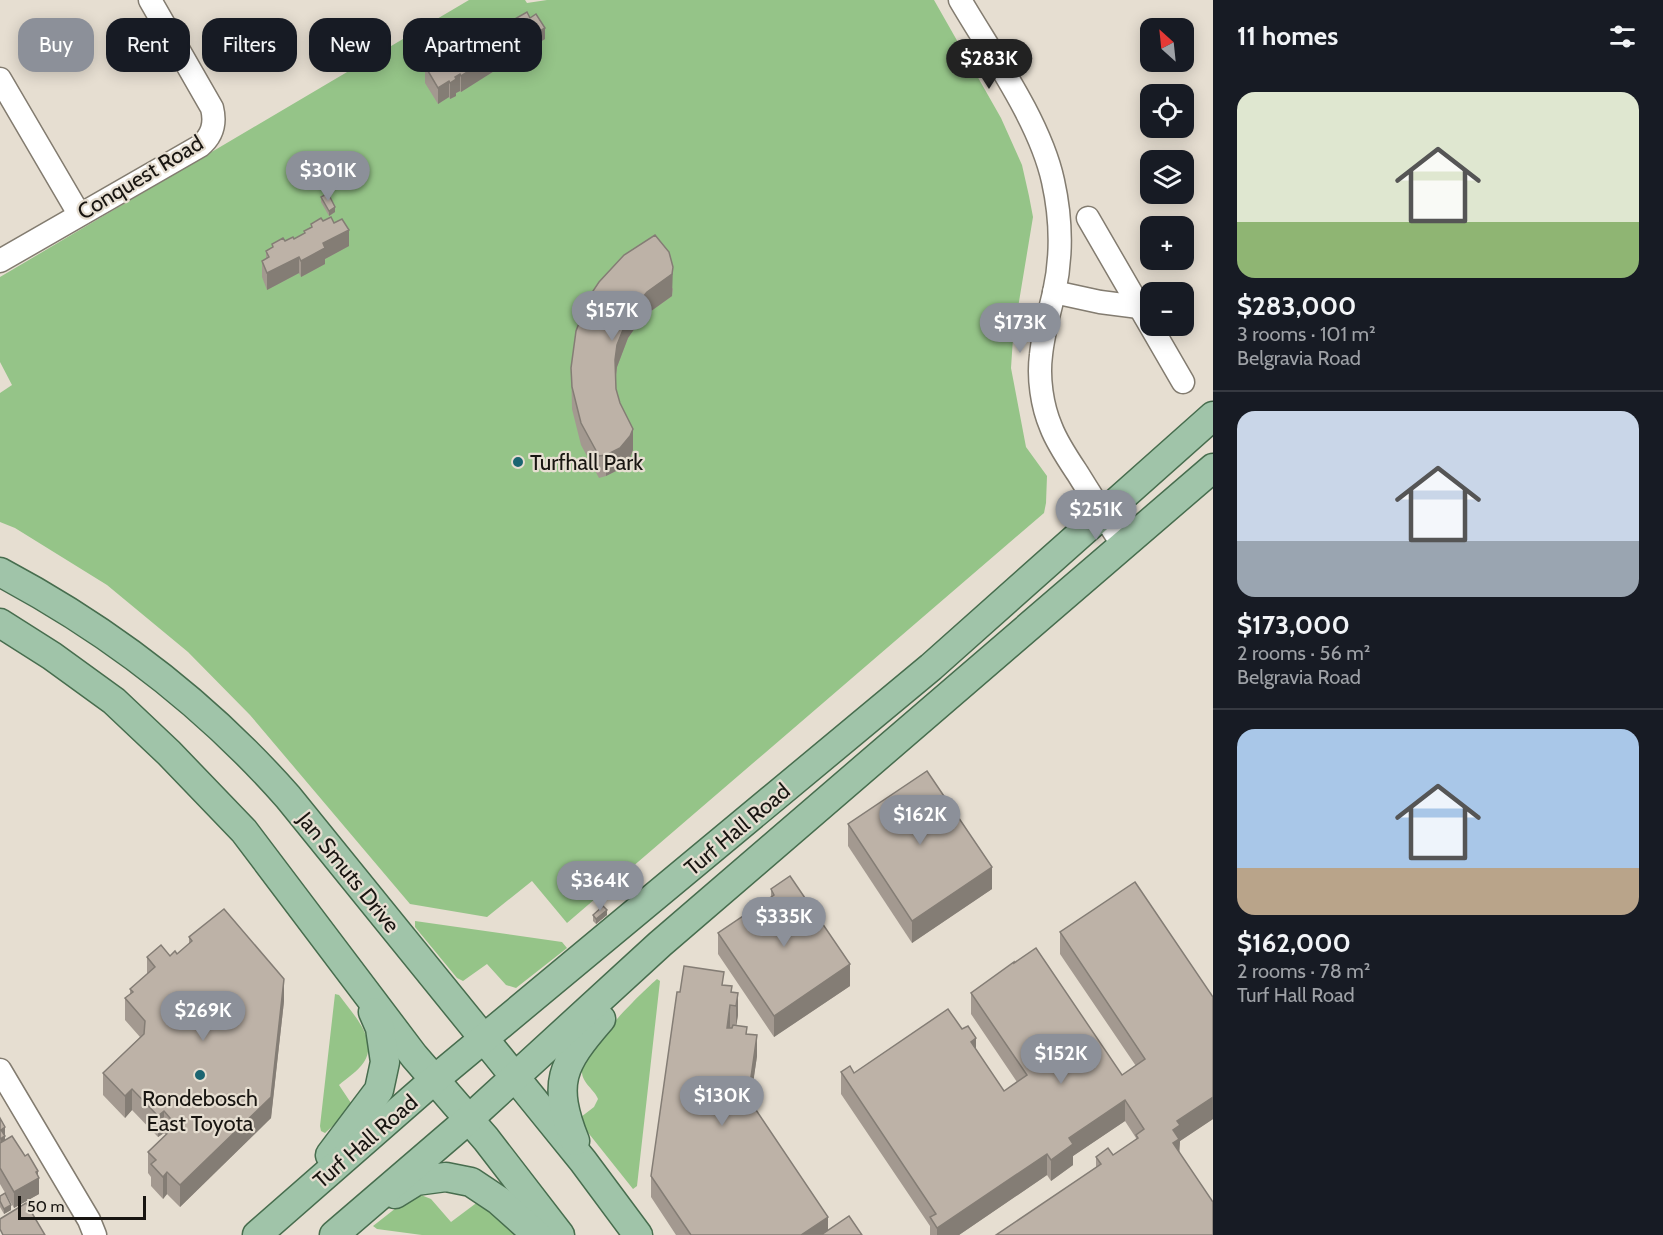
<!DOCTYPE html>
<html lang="en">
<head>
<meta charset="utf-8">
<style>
  :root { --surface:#171b24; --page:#20242c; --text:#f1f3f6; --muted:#9ea1a6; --line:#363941; --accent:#8c9099 }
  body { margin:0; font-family:Cabin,sans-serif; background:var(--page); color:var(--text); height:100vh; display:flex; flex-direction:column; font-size:22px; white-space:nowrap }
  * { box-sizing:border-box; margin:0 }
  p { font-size:20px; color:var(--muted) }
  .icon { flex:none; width:33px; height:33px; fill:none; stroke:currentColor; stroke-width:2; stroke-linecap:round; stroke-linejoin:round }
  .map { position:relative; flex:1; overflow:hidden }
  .panel { display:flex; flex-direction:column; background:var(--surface); width:450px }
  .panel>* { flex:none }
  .top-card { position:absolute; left:18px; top:18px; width:570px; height:54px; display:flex; gap:12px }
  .needle { width:39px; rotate:333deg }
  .fabs { position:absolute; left:1140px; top:18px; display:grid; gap:12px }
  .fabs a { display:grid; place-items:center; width:54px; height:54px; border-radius:12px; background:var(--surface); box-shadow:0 3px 15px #0003; font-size:30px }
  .scale { position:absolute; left:18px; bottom:15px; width:128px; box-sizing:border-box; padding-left:6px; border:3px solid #181511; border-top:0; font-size:16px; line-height:21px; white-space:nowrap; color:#181511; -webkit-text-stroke:4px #e6ded1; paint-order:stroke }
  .price { position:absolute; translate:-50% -51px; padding:0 14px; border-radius:21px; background:var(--accent); color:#fff; font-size:20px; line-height:39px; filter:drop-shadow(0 2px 3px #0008) }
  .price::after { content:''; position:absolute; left:50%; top:36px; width:18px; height:14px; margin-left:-9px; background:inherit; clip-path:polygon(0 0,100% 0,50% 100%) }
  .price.on { background:#222; color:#fff }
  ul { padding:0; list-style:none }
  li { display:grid; align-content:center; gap:12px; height:318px; padding:0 24px }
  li+li { border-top:2px solid var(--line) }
  li span { display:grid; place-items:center; height:186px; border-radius:18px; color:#555 }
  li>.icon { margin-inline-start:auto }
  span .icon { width:108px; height:108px; fill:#fffc; stroke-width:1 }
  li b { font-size:26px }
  h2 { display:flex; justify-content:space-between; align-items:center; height:72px; padding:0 24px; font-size:26px }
  .pill { padding:0 21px; border-radius:18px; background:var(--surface); box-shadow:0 3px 15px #0003; font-size:21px; line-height:54px }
  .pill.on { background:var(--accent); color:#fff }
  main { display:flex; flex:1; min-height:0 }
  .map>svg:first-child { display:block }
  .green { fill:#95c488 }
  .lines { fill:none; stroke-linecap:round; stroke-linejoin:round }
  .minor-casing { stroke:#837c70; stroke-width:25 }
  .major-casing { stroke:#476d4e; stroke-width:31 }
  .minor { stroke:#fff; stroke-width:22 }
  .major { stroke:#a0c4a9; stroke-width:28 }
  .wall { fill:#a39990 }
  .shaded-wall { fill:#847d75 }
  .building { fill:#bdb2a7; stroke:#847d75; stroke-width:1.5 }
  .poi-dot { fill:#1b6571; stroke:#e6ded1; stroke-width:2 }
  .labels { text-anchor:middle; stroke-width:4.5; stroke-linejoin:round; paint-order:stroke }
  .street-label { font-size:22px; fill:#181511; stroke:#e6ded1 }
  .poi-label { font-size:22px; fill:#181511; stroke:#e6ded1; text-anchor:start }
</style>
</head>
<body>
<main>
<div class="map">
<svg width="1213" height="1235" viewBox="0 0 1213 1235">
  <rect width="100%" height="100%" fill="#e6ded1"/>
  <g class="green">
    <path d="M 469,0 L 525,0 L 527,3 L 547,0 L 934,0 L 1001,118 L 1022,165 L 1029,196 L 1033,217 L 1013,338 L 1011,368 L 1026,447 L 1047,476 L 1046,503 L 1044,513 L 567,923 L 532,881 L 487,917 L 410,904 L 250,715 L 188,652 L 107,585 L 15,528 L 0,522 L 0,393 L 12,385 L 0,362 L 0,277 Z"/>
    <path d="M 415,921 L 562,942 L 567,948 L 516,988 L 506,985 L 487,964 L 463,981 L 457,978 L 415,927 Z"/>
    <path d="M 657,979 L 660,981 L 637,1186 L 633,1189 L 586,1130 L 581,1117 L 594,1107 L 598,1099 C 595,1090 582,1083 582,1072 C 580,1053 642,992 657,979 Z"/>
    <path d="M 335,994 L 339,995 C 351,1012 379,1039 364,1062 C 358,1071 347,1078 339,1085 L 351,1103 L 349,1111 L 325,1133 L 321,1131 L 320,1126 Z"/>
    <path d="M 421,1195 L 431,1199 L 451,1222 L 479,1201 L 491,1209 L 515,1235 L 422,1235 L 377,1229 L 373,1226 L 410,1197 Z"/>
  </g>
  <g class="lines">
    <g class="minor-casing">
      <g id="minor">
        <path d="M 960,0 C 991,53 1040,121 1053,181 C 1061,217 1062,257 1054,293 C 1049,314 1043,334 1041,355 C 1038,378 1042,406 1051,427 C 1057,443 1068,459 1078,474 C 1093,498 1108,523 1124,547"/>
        <path d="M 0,79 L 79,214"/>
        <path d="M 1088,218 L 1183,382"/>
        <path d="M 0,261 L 200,146 C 212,136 216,124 212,108 L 150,0"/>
        <path d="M 1054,292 L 1100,302 L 1139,307"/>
        <path d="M 0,1070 L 89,1220 L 95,1235"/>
      </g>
    </g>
    <g class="major-casing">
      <g id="major">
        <path d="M 0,572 C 109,630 206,704 288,797 L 583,1161 L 638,1235"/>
        <path d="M 0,623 L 52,656 L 114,701 L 169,753 L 244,831 L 414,1056 L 486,1139 L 560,1235"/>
        <path d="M 575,1141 C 552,1083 561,1065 601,1019"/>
        <path d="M 330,1155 L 379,1090 L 385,1062 L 380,1028 L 373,1012"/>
        <path d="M 395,1194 L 416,1181 L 446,1177 L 471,1182 L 498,1200 L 537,1235"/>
        <path d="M 257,1235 L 434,1080 L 931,667 L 1213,416"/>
        <path d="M 334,1235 L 469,1119 L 660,944 L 1213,468"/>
      </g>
    </g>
    <use href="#minor" class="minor"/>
    <use href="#major" class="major"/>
  </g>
  <g class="wall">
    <path d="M 506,24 L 545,39 L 518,55 L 513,46 L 513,59 L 461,92 L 460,91 L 456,93 L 456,96 L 450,99 L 449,97 L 438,104 L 425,83 L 425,66 L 506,32 Z"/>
    <path d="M 321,197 L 335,212 L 329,216 L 321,202 Z"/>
    <path d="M 323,221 L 349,246 L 325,259 L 325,264 L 301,277 L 299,273 L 267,290 L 262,277 L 262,261 L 266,259 L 266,251 L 272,248 L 272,244 L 294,239 L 304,234 L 304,231 L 311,227 L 311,224 Z"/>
    <path d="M 673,288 L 672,296 L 647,314 L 637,325 L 628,338 L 617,367 L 616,377 L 616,389 L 633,450 L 630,458 L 620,469 L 606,476 L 599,478 L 581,445 L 572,409 L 571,368 Z"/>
    <path d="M 848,824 L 992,889 L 912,943 L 848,846 Z"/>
    <path d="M 771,889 L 850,986 L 774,1037 L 718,954 L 718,933 L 771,897 Z"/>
    <path d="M 593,915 L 607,915 L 596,924 L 593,921 Z"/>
    <path d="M 1060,932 L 1213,997 L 1213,1119 L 1180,1141 L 1179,1147 L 1096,1167 L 1096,1157 L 1113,1155 L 1136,1140 L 1136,1138 L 1125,1121 L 1073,1156 L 1073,1165 L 1051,1181 L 1047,1175 L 959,1235 L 930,1235 L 930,1226 L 841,1094 L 841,1072 L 854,1073 L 976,1050 L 1004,1091 L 1017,1082 L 971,1014 L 971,993 L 1122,1075 L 1136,1066 L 1060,954 Z"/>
    <path d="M 189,937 L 284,1001 L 271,1118 L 180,1207 L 167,1194 L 163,1199 L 151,1186 L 151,1177 L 148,1173 L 148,1152 L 166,1135 L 164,1133 L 158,1137 L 132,1110 L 125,1118 L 103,1095 L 103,1073 L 140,1037 L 125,1020 L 125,998 L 130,994 L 130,989 L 147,975 L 147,957 L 170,956 L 177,954 L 189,944 Z"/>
    <path d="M 724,985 L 732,993 L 738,993 L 738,1015 L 736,1025 L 747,1034 L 757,1056 L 750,1101 L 828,1230 L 862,1235 L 676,1235 L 651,1197 L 651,1176 L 680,992 Z"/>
    <path d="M 0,1118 L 5,1138 L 5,1140 L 38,1176 L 39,1194 L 14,1208 L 0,1184 Z"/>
    <path d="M 0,1196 L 11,1210 L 4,1214 L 0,1207 Z"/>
  </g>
  <g class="shaded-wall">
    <path d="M 545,28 L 545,39 L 518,55 L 518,44 Z"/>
    <path d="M 513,43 L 513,59 L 461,92 L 461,76 Z"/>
    <path d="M 460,74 L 460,91 L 456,93 L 456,96 L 450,99 L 450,83 L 455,77 Z"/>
    <path d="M 449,81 L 449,97 L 438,104 L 438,88 Z"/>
    <path d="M 335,207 L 335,212 L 329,216 L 329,211 Z"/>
    <path d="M 349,230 L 349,246 L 325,259 L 325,264 L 301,277 L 301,261 L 323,243 Z"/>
    <path d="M 299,257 L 299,273 L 267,290 L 267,273 Z"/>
    <path d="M 673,267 L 672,296 L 647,314 L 637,325 L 628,338 L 617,367 L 615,381 L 615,360 L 617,345 L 628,317 L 637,304 L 647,292 Z"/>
    <path d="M 633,429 L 633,450 L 630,458 L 620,469 L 606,476 L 606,455 Z"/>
    <path d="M 992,867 L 992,889 L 912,943 L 912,921 Z"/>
    <path d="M 607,910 L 607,915 L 596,924 L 596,919 Z"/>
    <path d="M 850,964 L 850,986 L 774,1037 L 774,1016 Z"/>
    <path d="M 284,979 L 284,1001 L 271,1118 L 180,1207 L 180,1185 Z"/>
    <path d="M 738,993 L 738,1015 L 736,1028 L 736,1006 Z"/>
    <path d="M 730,1005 L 730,1027 L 727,1049 L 727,1028 Z"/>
    <path d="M 757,1035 L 757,1056 L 748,1119 L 748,1098 Z"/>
    <path d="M 976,1038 L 976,1060 L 971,1042 Z"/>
    <path d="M 132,1089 L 132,1110 L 125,1118 L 125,1096 Z"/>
    <path d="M 1213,1097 L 1213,1119 L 1180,1141 L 1179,1160 L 1173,1165 L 1173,1130 L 1177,1121 Z"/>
    <path d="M 1125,1100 L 1125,1121 L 1073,1156 L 1073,1165 L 1051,1181 L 1051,1160 L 1069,1138 Z"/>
    <path d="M 164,1111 L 164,1133 L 158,1137 L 158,1116 Z"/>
    <path d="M 5,1127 L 5,1146 L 0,1149 L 1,1130 Z"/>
    <path d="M 1047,1154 L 1047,1175 L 959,1235 L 937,1235 L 937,1228 Z"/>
    <path d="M 38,1171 L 38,1179 L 39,1178 L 39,1194 L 14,1208 L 14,1192 Z"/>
    <path d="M 167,1172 L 167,1194 L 163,1199 L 163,1177 Z"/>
    <path d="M 11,1205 L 11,1210 L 4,1214 L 4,1209 Z"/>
    <path d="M 828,1217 L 828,1235 L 801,1235 Z"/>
  </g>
  <g class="building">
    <path d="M 527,12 L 530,18 L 536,14 L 545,28 L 518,44 L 506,24 Z"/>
    <path d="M 501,22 L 513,43 L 461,76 L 460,74 L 455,77 L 456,79 L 450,83 L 449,81 L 438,88 L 425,66 Z"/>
    <path d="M 328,193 L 335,207 L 329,211 L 321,197 Z"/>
    <path d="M 331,217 L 334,223 L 342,219 L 349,230 L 323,243 L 325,248 L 301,261 L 299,257 L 267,273 L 262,261 L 269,257 L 266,251 L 273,247 L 272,244 L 283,238 L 285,241 L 293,237 L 294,239 L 305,233 L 304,231 L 312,227 L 311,224 L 321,218 L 323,221 Z"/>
    <path d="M 655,235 L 669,252 L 673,267 L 672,274 L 647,292 L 637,304 L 628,317 L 617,345 L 615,360 L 616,389 L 620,403 L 633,429 L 630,436 L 620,448 L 606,455 L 599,456 L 581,423 L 572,387 L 571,368 L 576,331 L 589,297 L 599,282 L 624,255 Z"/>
    <path d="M 927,771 L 992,867 L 912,921 L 848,824 Z"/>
    <path d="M 790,876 L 850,964 L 774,1016 L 718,933 L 774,895 L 771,889 Z"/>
    <path d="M 1135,882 L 1213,997 L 1213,1097 L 1177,1121 L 1180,1125 L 1173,1130 L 1179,1139 L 1173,1143 L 1213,1202 L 1213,1235 L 996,1235 L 1101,1164 L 1096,1157 L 1108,1148 L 1113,1155 L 1138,1138 L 1136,1135 L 1144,1129 L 1125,1100 L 1069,1138 L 1073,1144 L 1051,1160 L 1047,1154 L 937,1228 L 930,1217 L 936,1214 L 841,1072 L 850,1066 L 854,1073 L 948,1009 L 962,1029 L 968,1026 L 976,1038 L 971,1042 L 1004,1091 L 1027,1075 L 971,993 L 1014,962 L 1014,963 L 1036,948 L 1122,1075 L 1145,1059 L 1060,932 Z"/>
    <path d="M 603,906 L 607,910 L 596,919 L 593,915 Z"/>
    <path d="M 224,909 L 284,979 L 271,1097 L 180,1185 L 167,1172 L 163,1177 L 151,1164 L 156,1160 L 148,1152 L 176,1125 L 164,1111 L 158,1116 L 132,1089 L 125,1096 L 103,1073 L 144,1034 L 145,1021 L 125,998 L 133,992 L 130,989 L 155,967 L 147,957 L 161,945 L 170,956 L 175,951 L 177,954 L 192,941 L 189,937 Z"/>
    <path d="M 684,966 L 724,972 L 722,985 L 732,986 L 731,992 L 738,993 L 736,1006 L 730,1005 L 727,1028 L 732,1028 L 733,1025 L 747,1027 L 746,1034 L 757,1035 L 748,1098 L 828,1217 L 801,1235 L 691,1235 L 651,1176 L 677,992 L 680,992 Z"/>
    <path d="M 0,1118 L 5,1127 L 1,1130 L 5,1136 L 0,1139 Z"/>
    <path d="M 12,1136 L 25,1156 L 28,1154 L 38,1171 L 36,1172 L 39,1178 L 14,1192 L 0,1168 L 0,1143 Z"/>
    <path d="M 5,1193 L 11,1205 L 4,1209 L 0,1201 L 0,1196 Z"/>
    <path d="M 26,1203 L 45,1235 L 3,1235 L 0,1229 L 0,1219 Z"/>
    <path d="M 849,1216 L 862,1235 L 821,1235 Z"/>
  </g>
  <g class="poi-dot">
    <circle cx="518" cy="462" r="6"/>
    <circle cx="200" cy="1075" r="6"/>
  </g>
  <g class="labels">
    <g class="street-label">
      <text transform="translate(140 177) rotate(-31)" y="8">Conquest Road</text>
      <text transform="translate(737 829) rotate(-40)" y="8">Turf Hall Road</text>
      <text transform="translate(349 872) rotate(51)" y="8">Jan Smuts Drive</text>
      <text transform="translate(365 1141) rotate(-41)" y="8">Turf Hall Road</text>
    </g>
    <g class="poi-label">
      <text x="530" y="470">Turfhall Park</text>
      <text x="200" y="1106" text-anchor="middle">Rondebosch<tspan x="200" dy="25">East Toyota</tspan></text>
    </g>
  </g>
</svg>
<div class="fabs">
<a><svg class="needle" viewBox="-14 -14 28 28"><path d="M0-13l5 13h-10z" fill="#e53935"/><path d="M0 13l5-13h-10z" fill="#9ea1a6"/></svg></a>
<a><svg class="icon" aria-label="locate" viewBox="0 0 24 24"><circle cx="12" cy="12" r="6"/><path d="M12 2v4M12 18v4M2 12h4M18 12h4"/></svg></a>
<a><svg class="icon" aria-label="layers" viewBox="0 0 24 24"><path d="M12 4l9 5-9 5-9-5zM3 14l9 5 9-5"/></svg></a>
<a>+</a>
<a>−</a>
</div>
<div class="scale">50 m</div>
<b class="price on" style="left:989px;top:90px">$283K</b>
<b class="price" style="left:328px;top:202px">$301K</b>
<b class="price" style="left:612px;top:342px">$157K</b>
<b class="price" style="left:1020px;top:354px">$173K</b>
<b class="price" style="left:1096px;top:541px">$251K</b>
<b class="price" style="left:920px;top:846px">$162K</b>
<b class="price" style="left:600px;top:912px">$364K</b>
<b class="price" style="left:784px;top:948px">$335K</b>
<b class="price" style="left:203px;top:1042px">$269K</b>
<b class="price" style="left:1061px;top:1085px">$152K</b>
<b class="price" style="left:722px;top:1127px">$130K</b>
<div class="top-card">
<a class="pill on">Buy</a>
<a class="pill">Rent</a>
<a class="pill">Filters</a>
<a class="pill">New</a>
<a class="pill">Apartment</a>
</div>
</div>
<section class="panel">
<h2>11 homes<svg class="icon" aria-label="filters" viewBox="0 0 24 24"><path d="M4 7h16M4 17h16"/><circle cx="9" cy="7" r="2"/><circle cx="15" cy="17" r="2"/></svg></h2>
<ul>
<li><span style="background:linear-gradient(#dfe7d0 70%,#8fb573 0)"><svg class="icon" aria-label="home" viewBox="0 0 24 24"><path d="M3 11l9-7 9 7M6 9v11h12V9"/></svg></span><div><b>$283,000</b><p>3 rooms · 101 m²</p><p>Belgravia Road</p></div></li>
<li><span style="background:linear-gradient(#c9d6e8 70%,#9aa5b1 0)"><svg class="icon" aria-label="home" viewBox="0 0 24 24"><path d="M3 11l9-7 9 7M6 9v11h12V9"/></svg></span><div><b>$173,000</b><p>2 rooms · 56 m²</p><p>Belgravia Road</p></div></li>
<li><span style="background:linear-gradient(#a9c7e8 75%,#b9a48a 0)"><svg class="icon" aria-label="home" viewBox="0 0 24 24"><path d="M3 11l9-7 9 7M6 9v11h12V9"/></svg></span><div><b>$162,000</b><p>2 rooms · 78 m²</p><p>Turf Hall Road</p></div></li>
</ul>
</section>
</main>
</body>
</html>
